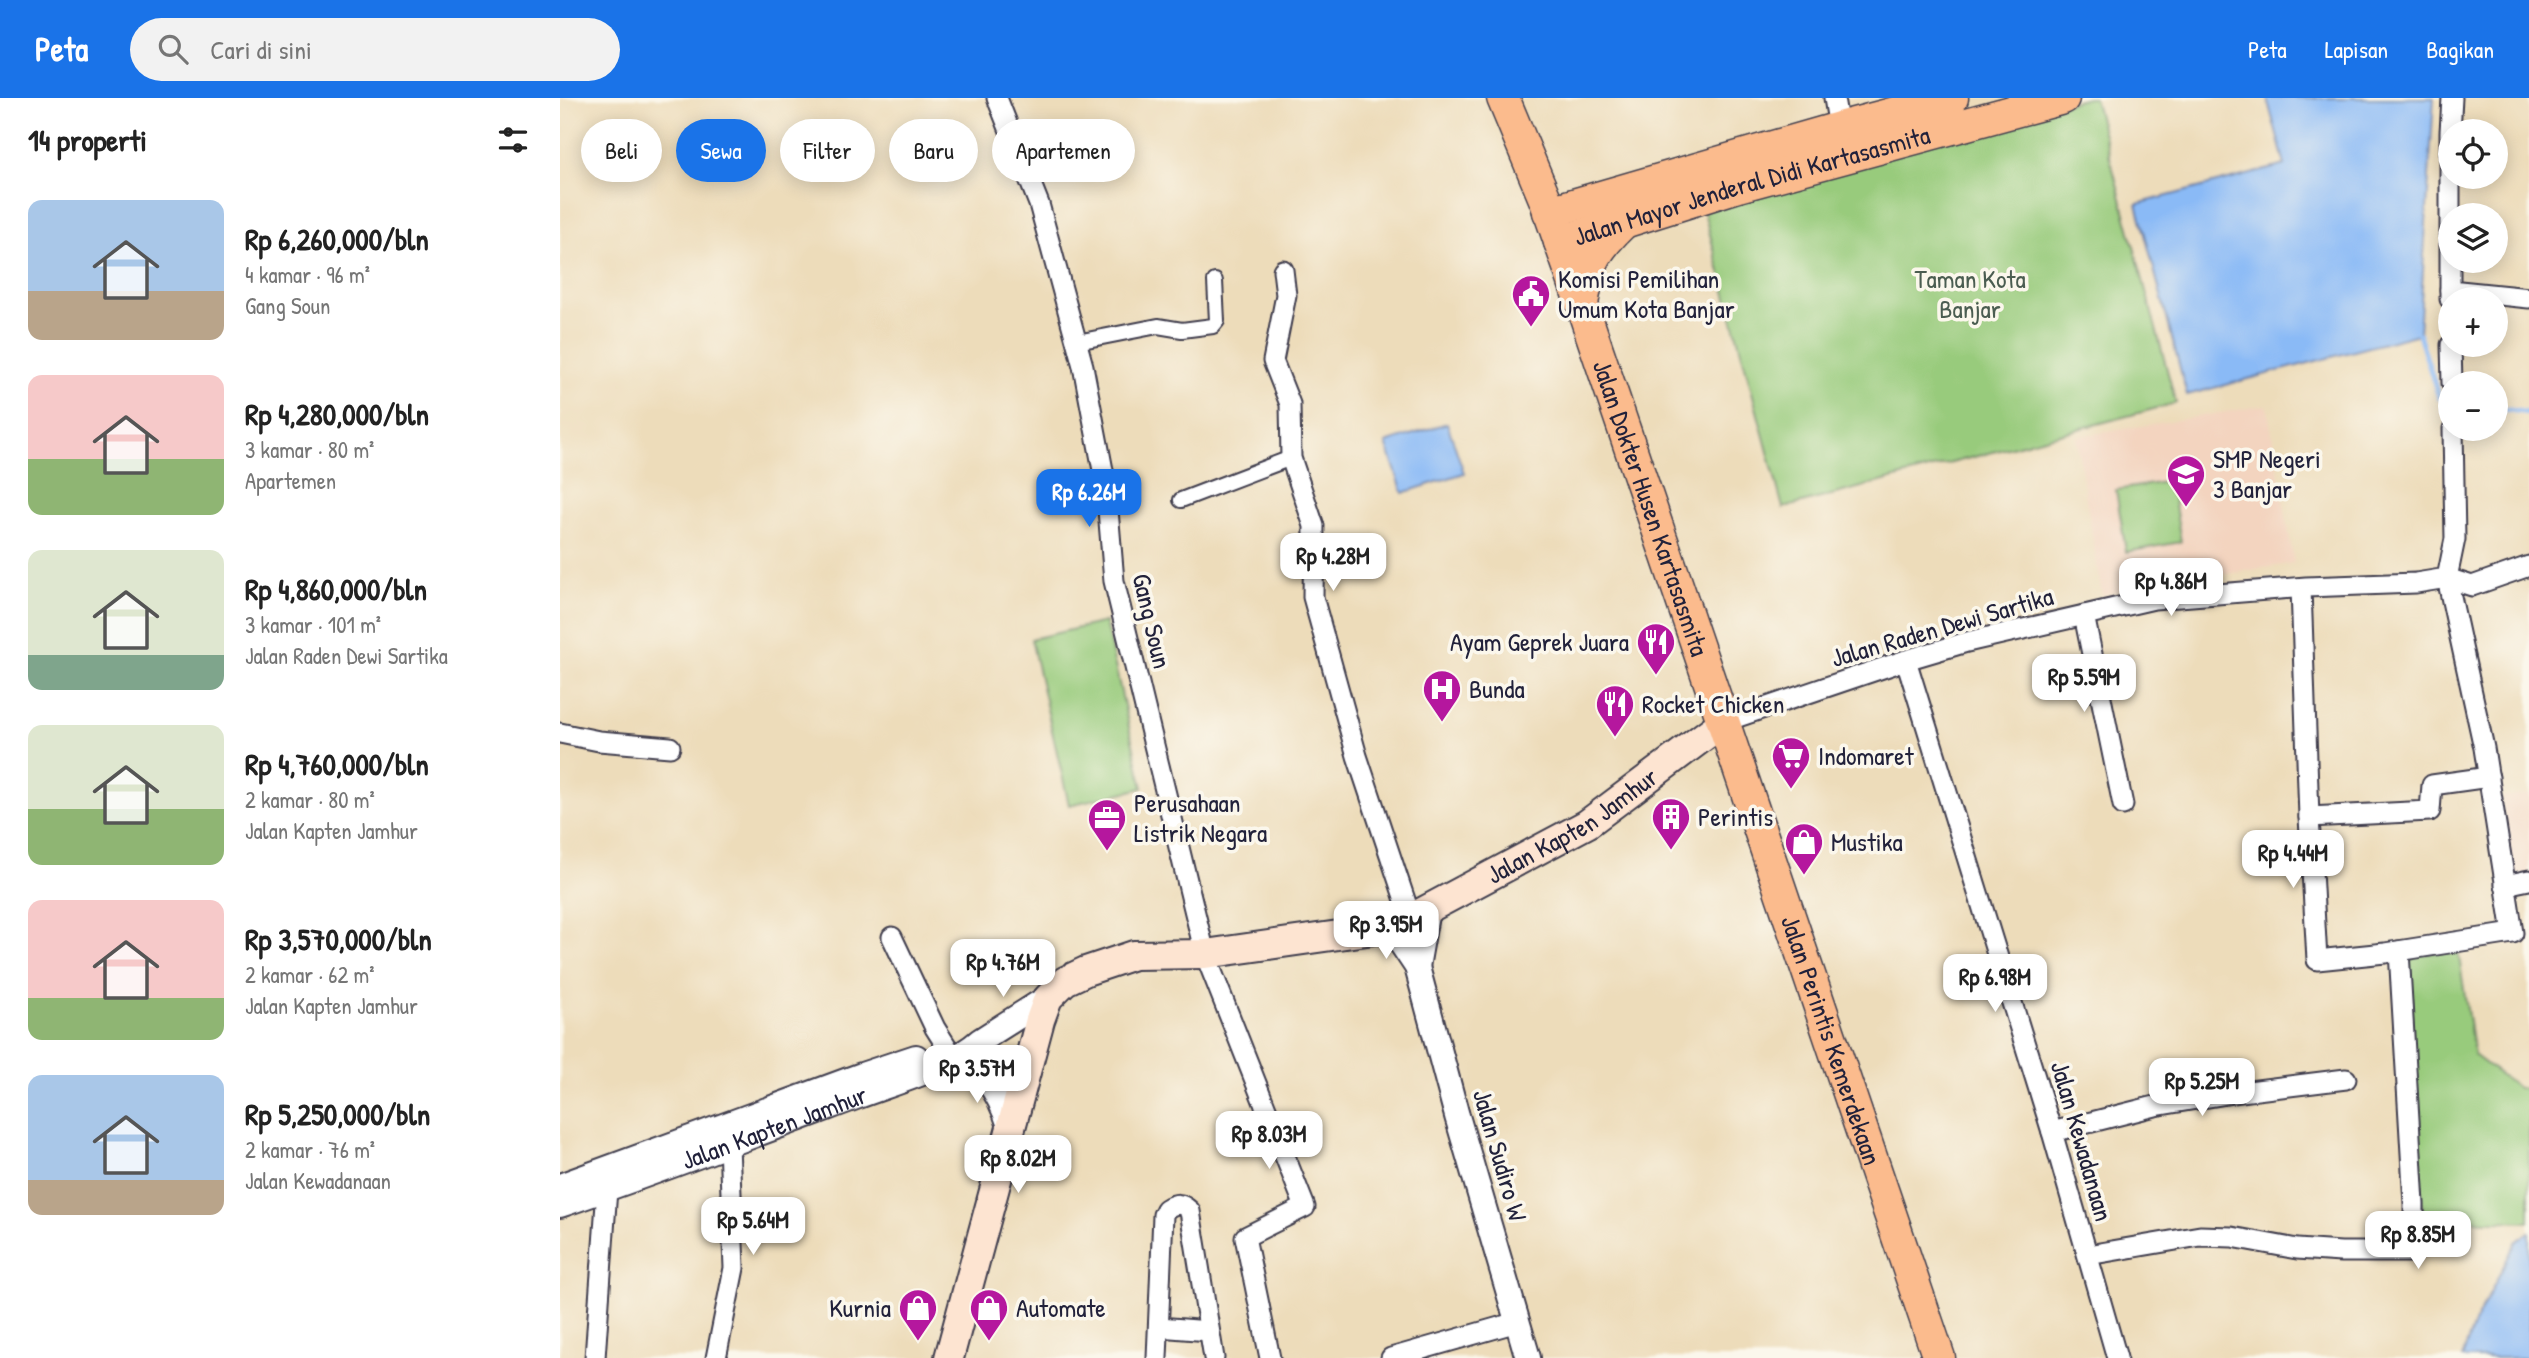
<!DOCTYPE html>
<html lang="id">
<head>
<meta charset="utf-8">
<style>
  :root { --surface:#fff; --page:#f2f2f2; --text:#222; --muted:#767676; --accent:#1a73e8 }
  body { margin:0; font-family:"Patrick Hand",sans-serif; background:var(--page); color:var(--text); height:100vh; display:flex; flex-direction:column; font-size:26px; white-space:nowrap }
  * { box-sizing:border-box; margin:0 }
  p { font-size:23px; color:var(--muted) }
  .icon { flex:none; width:38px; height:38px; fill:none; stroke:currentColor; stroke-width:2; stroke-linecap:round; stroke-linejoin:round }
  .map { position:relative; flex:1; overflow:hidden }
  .panel { display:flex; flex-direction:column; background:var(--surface); width:560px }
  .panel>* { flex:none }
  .top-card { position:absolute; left:21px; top:21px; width:665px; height:63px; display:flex; gap:14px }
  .tools { position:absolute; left:1878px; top:21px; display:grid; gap:14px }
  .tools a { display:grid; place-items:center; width:70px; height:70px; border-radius:50%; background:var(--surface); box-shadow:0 4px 18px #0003; font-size:35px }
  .price { position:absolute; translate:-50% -60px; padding:0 16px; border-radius:14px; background:#fff; color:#222; font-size:23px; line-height:46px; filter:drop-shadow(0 2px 4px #0008) }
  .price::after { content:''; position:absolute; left:50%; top:42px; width:21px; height:16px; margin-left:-10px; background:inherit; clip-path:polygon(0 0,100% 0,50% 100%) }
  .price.selected { background:var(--accent); color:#fff }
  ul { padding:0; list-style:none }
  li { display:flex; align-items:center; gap:21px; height:175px; padding:0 28px }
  li span { display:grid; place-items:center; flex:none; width:196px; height:140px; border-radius:14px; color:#555 }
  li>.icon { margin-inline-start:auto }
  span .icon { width:84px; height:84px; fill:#fffc; stroke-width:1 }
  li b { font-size:30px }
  h2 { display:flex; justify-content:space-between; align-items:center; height:84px; padding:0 28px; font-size:30px }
  .chip { padding:0 24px; border-radius:32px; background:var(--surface); box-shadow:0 4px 18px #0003; font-size:24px; line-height:63px }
  .chip.selected { background:var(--accent); color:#fff }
  header { display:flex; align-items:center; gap:42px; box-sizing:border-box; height:98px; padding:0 35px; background:var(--accent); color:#fff }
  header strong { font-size:33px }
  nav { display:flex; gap:38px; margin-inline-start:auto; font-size:24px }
  .search { width:490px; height:63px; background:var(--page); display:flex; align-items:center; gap:18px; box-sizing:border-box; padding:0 24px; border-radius:38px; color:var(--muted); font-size:26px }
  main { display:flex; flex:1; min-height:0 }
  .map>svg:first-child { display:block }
  .built { fill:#f3d4bf }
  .green { fill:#98cb7b; stroke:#5d765b; stroke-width:2 }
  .water { fill:#8abaf6; stroke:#566e98; stroke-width:2 }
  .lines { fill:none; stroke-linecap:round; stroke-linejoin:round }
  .stream { stroke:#8abaf6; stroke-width:5 }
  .pedestrian-casing { stroke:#403e4e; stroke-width:18 }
  .minor-casing { stroke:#403e4e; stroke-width:23 }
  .tertiary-casing { stroke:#403e4e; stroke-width:28 }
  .secondary-casing { stroke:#403e4e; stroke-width:32 }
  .primary-casing { stroke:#403e4e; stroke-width:35 }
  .pedestrian { stroke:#fff; stroke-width:14 }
  .minor { stroke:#fff; stroke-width:19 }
  .tertiary { stroke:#fff; stroke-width:24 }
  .secondary { stroke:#fde4d1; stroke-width:28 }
  .primary { stroke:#fbbb8d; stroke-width:32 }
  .labels { text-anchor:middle; stroke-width:7; stroke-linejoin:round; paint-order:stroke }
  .street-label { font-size:26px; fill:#22223b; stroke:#fbf7ec }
  .poi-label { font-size:26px; fill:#22223b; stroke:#fbf7ec; text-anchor:start }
  .park-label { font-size:26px; fill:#4b5d51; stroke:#fbf7ec }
</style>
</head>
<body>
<header>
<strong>Peta</strong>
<div class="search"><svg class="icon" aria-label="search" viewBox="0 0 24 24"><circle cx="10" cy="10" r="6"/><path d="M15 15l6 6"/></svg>Cari di sini</div>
<nav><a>Peta</a><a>Lapisan</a><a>Bagikan</a></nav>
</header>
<main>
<section class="panel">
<h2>14 properti<svg class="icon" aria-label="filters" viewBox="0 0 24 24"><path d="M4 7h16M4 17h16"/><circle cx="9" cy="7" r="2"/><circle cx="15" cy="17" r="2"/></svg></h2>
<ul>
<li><span style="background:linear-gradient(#a9c7e8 65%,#b9a48a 0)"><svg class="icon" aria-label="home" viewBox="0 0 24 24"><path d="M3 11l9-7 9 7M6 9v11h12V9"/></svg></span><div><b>Rp 6,260,000/bln</b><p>4 kamar · 96 m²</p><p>Gang Soun</p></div></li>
<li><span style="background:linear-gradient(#f6c9c9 60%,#8fb573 0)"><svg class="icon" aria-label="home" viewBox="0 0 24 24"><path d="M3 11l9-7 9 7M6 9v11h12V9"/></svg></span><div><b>Rp 4,280,000/bln</b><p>3 kamar · 80 m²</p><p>Apartemen</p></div></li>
<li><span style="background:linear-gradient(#dfe7d0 75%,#7fa58c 0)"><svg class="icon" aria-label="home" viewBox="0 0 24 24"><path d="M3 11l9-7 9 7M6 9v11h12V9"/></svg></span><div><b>Rp 4,860,000/bln</b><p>3 kamar · 101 m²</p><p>Jalan Raden Dewi Sartika</p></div></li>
<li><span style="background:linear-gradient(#dfe7d0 60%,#8fb573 0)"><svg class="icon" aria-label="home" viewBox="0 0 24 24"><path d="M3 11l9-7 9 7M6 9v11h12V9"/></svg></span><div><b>Rp 4,760,000/bln</b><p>2 kamar · 80 m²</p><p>Jalan Kapten Jamhur</p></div></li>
<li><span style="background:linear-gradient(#f6c9c9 70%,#8fb573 0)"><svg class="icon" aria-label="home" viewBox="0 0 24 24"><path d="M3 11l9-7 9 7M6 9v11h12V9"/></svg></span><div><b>Rp 3,570,000/bln</b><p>2 kamar · 62 m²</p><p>Jalan Kapten Jamhur</p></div></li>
<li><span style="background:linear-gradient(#a9c7e8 75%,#b9a48a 0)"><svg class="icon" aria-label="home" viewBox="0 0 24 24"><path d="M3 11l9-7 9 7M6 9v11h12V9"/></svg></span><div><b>Rp 5,250,000/bln</b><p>2 kamar · 76 m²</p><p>Jalan Kewadanaan</p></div></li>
</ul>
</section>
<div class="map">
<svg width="1969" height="1260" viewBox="0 0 1969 1260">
  <rect width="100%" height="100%" fill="#fbf7ec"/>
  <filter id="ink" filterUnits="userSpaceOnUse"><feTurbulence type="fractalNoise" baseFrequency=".0143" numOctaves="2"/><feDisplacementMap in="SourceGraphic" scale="14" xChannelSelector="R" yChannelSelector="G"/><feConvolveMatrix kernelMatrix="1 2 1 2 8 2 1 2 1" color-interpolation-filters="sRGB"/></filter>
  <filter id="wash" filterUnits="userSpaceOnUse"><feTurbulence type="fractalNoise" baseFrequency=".00686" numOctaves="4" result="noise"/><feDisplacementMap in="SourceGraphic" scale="28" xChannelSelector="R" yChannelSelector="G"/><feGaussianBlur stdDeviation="1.57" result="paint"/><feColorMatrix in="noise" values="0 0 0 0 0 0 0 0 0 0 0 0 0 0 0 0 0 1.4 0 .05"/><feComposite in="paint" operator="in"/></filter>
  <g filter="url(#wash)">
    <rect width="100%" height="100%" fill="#eddcba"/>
    <g class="built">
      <path d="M 1707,307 L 1734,465 L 1542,497 L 1516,339 Z"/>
      <path d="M 1969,696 L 1969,775 L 1952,778 L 1942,699 Z"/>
    </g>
    <g class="green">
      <path d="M 1527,0 L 1534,0 L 1616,305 L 1223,410 L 1141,103 Z"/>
      <path d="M 1611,383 L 1621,444 L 1566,454 L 1556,392 Z"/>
      <path d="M 545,524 L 583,690 L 509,707 L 471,541 Z"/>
      <path d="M 1898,852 L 1914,957 L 1958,990 L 1969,990 L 1969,1124 L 1863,1121 L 1846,858 Z"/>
    </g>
    <g class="water">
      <path d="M 1707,0 L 1874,0 L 1859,236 L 1627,297 L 1577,106 L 1725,67 Z"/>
      <path d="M 887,325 L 904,375 L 843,395 L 826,345 Z"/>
      <path d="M 1969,1134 L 1969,1260 L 1902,1260 L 1914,1226 L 1956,1144 Z"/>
    </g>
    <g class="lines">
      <g class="stream">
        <path d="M 1859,236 L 1879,300 L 1890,302"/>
        <path d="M 1936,310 L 1969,315"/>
      </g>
    </g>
  </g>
  <g filter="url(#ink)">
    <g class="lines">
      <g class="pedestrian-casing">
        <g id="pedestrian">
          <path d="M 517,244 L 598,228 L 622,232 L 653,228 L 657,223 L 655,183"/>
          <path d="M 621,402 L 731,360"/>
        </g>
      </g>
      <g class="minor-casing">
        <g id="minor">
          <path d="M 437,0 L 479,106 L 523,268 L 546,388 L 554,483 L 645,856 L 745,1109 L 685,1139 L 710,1260"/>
          <path d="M 1274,0 L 1279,30"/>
          <path d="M 723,172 L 726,197 L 713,263 L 730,306 L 731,360 L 754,428 L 753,499 L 797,658 L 851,820"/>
          <path d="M 1890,192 L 1969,200"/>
          <path d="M 1890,201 L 1890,34 L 1892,0"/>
          <path d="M 1891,247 L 1892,285"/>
          <path d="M 1741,490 L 1749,719 L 1870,713 L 1872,687 L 1929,679"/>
          <path d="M 1524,517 L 1563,707"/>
          <path d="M 1346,562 L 1492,1034 L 1557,1260"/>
          <path d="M 1163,624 L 1346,562 L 1407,544 L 1594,501 L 1746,489 L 1856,485 L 1887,480 L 1895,441 L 1893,331"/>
          <path d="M 0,635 L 39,643 L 110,649"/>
          <path d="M 1749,719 L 1757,862 L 1825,855 L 1953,835 L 1924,650 L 1887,480 L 1912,488 L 1969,468"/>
          <path d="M 1945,787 L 1969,782"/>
          <path d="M 332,839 L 375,930 L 387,949"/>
          <path d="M 1492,1034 L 1595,1008 L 1673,995 L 1786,981"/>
          <path d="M 1528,1157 L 1640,1138 L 1672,1139 L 1737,1151 L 1781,1154 L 1854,1154 L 1854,1106 L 1839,853"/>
          <path d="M 599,1229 L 649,1233"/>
          <path d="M 35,1260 L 47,1091"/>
          <path d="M 156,1260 L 174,1170 L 169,1047"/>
          <path d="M 597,1260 L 603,1117 L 606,1111 C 616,1105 621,1104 630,1113 L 654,1260"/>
          <path d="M 831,1260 L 957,1224"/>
        </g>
      </g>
      <g class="tertiary-casing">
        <g id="tertiary">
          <path d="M 821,831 L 841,845 L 857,869 L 897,1018 L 968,1260"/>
          <path d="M 857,869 L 867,812"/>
          <path d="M 385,954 C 421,965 439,993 450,1028"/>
          <path d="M 0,1088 L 302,977 L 356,959"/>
          <path id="s1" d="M 0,1107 C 99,1073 197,1036 296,999 C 335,984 390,970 421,942 L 490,898"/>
        </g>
      </g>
      <g class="secondary-casing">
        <g id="secondary">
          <path id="s2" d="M 389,1260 L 480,922 L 488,900 L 505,883 L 526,873 L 574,857 L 645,856 L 821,831 L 851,820 L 1027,726 L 1163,624"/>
        </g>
      </g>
      <g class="primary-casing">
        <g id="primary">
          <path id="s3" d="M 943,0 L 985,101 L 1010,172 L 1379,1260"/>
          <path d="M 989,114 L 1279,30 L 1392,0"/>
          <path id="s4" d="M 1000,144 L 1178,88 L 1503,0"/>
          <path d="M 1022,206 C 1029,165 1033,154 1063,125"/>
        </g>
      </g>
      <use href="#pedestrian" class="pedestrian"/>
      <use href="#minor" class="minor"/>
      <use href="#tertiary" class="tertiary"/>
      <use href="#secondary" class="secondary"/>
      <use href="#primary" class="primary"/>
    </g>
  </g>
  <defs>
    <g id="civic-pin" transform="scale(2.0125)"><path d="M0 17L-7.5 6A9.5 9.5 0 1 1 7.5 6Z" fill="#b5179e" stroke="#fbf7ec"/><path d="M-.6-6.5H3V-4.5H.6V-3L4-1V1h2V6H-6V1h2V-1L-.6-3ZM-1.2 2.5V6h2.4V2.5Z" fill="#fff"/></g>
    <g id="school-pin" transform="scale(2.0125)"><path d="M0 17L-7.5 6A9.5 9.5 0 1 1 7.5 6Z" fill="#b5179e" stroke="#fbf7ec"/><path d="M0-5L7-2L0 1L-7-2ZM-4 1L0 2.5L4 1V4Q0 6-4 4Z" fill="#fff"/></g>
    <g id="restaurant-pin" transform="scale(2.0125)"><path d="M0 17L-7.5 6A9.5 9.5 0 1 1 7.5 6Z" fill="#b5179e" stroke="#fbf7ec"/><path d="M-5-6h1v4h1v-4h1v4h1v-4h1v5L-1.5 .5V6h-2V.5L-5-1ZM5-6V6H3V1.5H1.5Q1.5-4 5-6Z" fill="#fff"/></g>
    <g id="hospital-pin" transform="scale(2.0125)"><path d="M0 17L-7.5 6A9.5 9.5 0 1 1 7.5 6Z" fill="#b5179e" stroke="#fbf7ec"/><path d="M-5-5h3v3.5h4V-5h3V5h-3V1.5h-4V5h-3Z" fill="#fff"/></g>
    <g id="supermarket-pin" transform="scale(2.0125)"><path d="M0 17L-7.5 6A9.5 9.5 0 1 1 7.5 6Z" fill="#b5179e" stroke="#fbf7ec"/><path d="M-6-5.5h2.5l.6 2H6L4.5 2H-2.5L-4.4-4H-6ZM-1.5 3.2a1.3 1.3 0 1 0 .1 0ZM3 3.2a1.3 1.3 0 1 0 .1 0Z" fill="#fff"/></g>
    <g id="building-pin" transform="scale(2.0125)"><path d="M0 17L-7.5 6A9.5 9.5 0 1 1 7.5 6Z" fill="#b5179e" stroke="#fbf7ec"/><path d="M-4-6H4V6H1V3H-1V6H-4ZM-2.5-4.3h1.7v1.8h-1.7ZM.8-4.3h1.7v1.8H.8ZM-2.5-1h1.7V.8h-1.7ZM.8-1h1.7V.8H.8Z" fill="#fff"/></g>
    <g id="office-pin" transform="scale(2.0125)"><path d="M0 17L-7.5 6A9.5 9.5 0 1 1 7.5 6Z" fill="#b5179e" stroke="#fbf7ec"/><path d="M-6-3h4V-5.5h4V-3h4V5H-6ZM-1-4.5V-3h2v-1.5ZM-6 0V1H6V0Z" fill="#fff"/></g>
    <g id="shop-pin" transform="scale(2.0125)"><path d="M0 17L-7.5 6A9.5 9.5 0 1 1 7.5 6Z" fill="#b5179e" stroke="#fbf7ec"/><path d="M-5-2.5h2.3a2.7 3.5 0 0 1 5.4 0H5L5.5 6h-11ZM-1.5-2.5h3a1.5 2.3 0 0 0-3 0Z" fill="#fff"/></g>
  </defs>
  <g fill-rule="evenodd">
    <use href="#civic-pin" x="971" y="196"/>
    <use href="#school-pin" x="1626" y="376"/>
    <use href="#restaurant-pin" x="1096" y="544"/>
    <use href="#hospital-pin" x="882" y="591"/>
    <use href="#restaurant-pin" x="1055" y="606"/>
    <use href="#supermarket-pin" x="1231" y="658"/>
    <use href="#building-pin" x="1111" y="719"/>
    <use href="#office-pin" x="547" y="720"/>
    <use href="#shop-pin" x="1244" y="744"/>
    <use href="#shop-pin" x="358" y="1210"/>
    <use href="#shop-pin" x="429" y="1210"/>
  </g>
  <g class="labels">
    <g class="street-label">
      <text dy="9" stroke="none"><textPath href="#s4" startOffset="200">Jalan Mayor Jenderal Didi Kartasasmita</textPath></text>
      <text dy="9" stroke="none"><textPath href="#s3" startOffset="436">Jalan Dokter Husen Kartasasmita</textPath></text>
      <text transform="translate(592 523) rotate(77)" y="9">Gang Soun</text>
      <text transform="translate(1382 529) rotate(-16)" y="9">Jalan Raden Dewi Sartika</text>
      <text dy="9" stroke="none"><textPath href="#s2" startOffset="938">Jalan Kapten Jamhur</textPath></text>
      <text dy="9" stroke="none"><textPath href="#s3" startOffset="998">Jalan Perintis Kemerdekaan</textPath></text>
      <text dy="9" stroke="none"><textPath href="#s1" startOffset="228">Jalan Kapten Jamhur</textPath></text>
      <text transform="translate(1522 1043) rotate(74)" y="9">Jalan Kewadanaan</text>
      <text transform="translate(940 1057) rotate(74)" y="9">Jalan Sudiro W</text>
    </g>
    <g class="poi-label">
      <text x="998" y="190">Komisi Pemilihan<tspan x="998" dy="30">Umum Kota Banjar</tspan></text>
      <text x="1653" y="370">SMP Negeri<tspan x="1653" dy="30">3 Banjar</tspan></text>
      <text x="1069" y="553" text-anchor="end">Ayam Geprek Juara</text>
      <text x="909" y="600">Bunda</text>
      <text x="1082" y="615">Rocket Chicken</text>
      <text x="1258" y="667">Indomaret</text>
      <text x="574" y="714">Perusahaan<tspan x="574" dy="30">Listrik Negara</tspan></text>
      <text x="1138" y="728">Perintis</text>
      <text x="1271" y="753">Mustika</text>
      <text x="331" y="1219" text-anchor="end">Kurnia</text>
      <text x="456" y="1219">Automate</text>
    </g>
    <g class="park-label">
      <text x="1410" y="190">Taman Kota<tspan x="1410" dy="30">Banjar</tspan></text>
    </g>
  </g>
</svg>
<div class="tools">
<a><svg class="icon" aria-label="locate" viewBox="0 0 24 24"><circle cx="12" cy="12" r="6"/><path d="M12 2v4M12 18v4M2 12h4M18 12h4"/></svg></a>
<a><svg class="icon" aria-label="layers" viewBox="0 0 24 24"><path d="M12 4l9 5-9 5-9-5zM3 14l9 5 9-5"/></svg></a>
<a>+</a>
<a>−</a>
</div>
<b class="price selected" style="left:529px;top:431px">Rp 6.26M</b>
<b class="price" style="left:773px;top:495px">Rp 4.28M</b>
<b class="price" style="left:1611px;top:520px">Rp 4.86M</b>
<b class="price" style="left:1524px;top:616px">Rp 5.59M</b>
<b class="price" style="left:1733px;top:792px">Rp 4.44M</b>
<b class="price" style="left:826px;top:863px">Rp 3.95M</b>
<b class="price" style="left:443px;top:901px">Rp 4.76M</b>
<b class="price" style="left:1435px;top:916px">Rp 6.98M</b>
<b class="price" style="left:417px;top:1007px">Rp 3.57M</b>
<b class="price" style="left:1642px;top:1020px">Rp 5.25M</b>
<b class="price" style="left:709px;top:1073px">Rp 8.03M</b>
<b class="price" style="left:458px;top:1097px">Rp 8.02M</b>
<b class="price" style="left:193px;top:1159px">Rp 5.64M</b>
<b class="price" style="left:1858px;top:1173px">Rp 8.85M</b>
<div class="top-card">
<a class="chip">Beli</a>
<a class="chip selected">Sewa</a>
<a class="chip">Filter</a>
<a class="chip">Baru</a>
<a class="chip">Apartemen</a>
</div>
</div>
</main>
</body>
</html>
